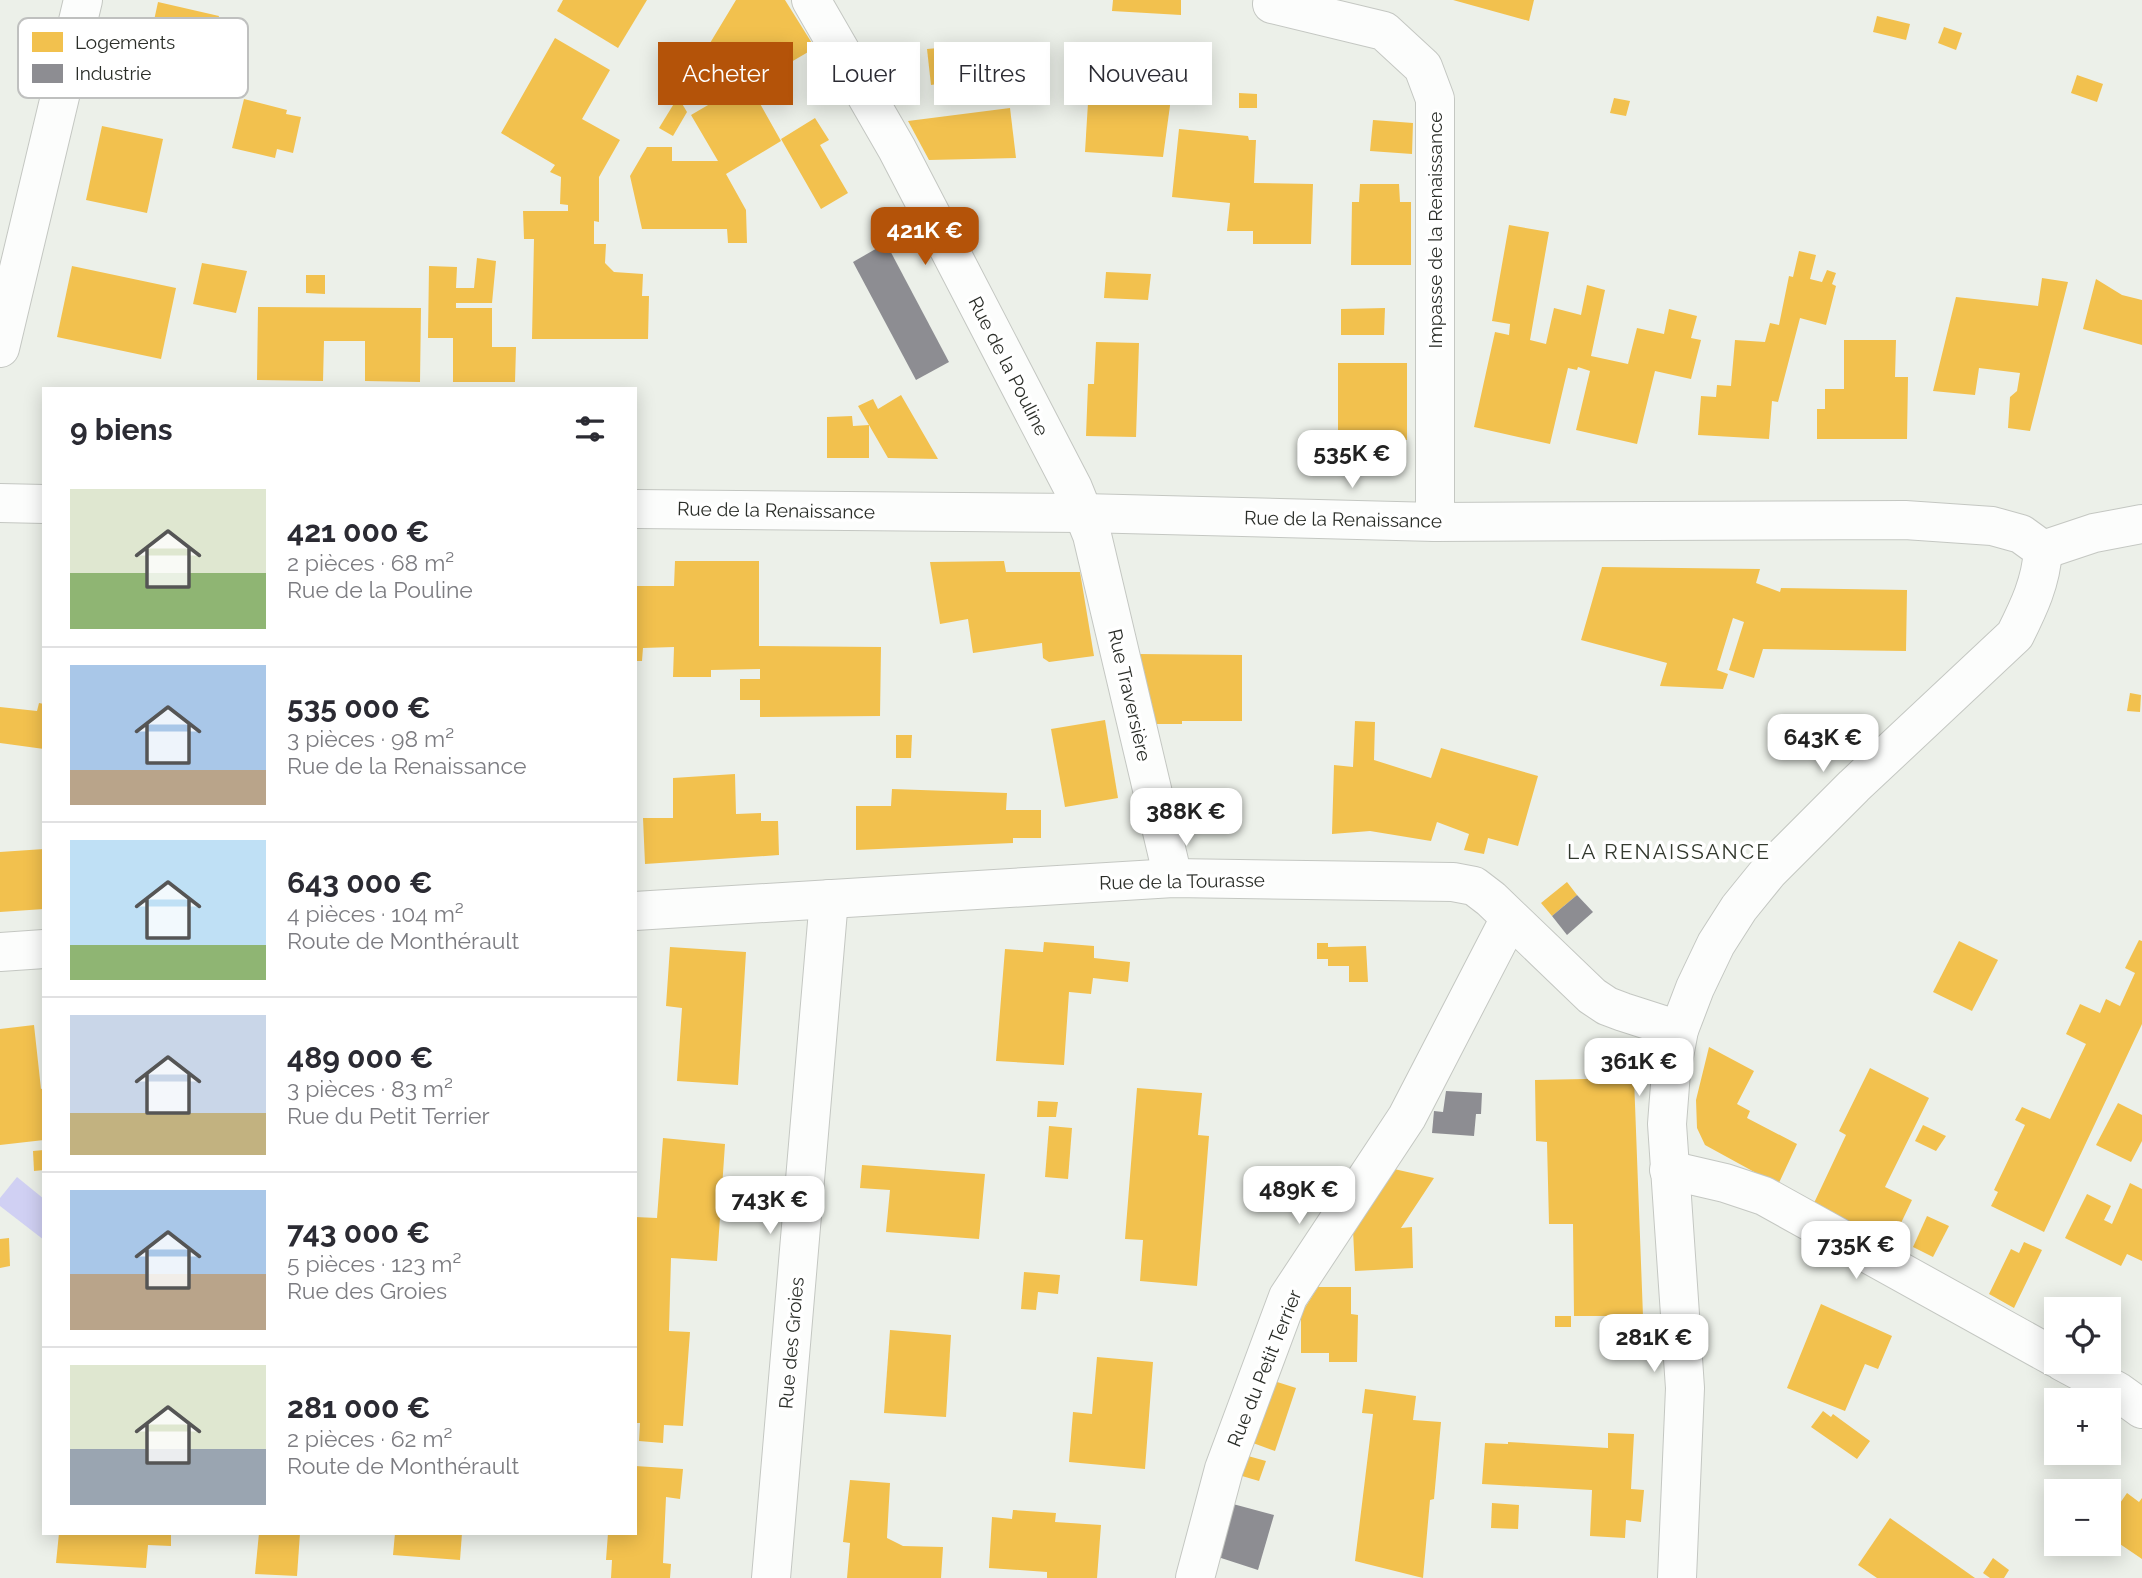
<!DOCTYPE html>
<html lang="fr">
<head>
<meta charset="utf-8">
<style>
  :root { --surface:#fff; --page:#f7f7f7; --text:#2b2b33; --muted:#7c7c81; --line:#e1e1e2; --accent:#b45309 }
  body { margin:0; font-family:Raleway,sans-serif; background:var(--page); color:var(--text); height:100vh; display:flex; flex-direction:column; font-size:26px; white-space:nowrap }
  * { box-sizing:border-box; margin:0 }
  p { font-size:23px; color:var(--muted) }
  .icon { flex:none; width:38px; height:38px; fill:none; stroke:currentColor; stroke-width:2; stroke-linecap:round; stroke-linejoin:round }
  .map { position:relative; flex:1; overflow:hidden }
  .panel { position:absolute; left:42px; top:387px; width:595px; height:1148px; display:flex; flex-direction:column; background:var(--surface); border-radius:0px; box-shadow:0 4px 18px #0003 }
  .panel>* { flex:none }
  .top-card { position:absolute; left:658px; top:42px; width:665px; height:63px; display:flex; gap:14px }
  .buttons { position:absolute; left:2044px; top:1297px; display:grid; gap:14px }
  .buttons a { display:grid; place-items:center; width:77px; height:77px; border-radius:0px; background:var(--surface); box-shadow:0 4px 18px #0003; font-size:35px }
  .price { position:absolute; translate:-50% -60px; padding:0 16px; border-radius:14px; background:#fff; color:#222; font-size:23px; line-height:46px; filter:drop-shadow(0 2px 4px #0008) }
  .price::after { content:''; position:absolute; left:50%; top:42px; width:21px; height:16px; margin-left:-10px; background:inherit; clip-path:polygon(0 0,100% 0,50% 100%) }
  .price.selected { background:var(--accent); color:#fff }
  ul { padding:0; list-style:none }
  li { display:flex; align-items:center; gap:21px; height:175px; padding:0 28px }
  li+li { border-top:2px solid var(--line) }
  li span { display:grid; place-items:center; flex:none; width:196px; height:140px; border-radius:0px; color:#555 }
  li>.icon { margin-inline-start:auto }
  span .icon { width:84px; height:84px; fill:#fffc; stroke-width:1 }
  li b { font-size:30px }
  h2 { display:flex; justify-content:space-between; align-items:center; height:84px; padding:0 28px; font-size:30px }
  .tag { padding:0 24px; border-radius:0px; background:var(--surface); box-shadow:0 4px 18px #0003; font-size:24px; line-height:63px }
  .tag.selected { background:var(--accent); color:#fff }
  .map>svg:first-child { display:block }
  .water { fill:#d0d0f3 }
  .homes { fill:#f2c14e }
  .industry { fill:#8d8d92 }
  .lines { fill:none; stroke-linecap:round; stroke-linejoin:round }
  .street-casing { stroke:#c4c7c2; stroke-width:40 }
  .secondary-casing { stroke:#c4c7c2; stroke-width:40 }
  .street { stroke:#fcfdfc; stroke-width:38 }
  .secondary { stroke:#fcfdfc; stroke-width:38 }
  .labels { text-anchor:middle; stroke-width:7; stroke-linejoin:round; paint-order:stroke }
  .street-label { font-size:19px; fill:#2b2e29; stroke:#fff }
  .neighbourhood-label { font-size:21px; letter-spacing:2px; fill:#33392e; stroke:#fff }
  .key { fill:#fff; stroke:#bfc0bf; stroke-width:2 }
  .key-label { font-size:19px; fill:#2b2e29 }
</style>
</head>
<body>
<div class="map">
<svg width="2142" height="1578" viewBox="0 0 2142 1578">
  <rect width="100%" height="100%" fill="#ecf0e9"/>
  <path class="water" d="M 17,1177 L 44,1199 L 44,1240 L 0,1206 L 0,1198 Z"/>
  <g class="homes">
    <path d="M 563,0 L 647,0 L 618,48 L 557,11 Z"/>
    <path d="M 736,0 L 785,0 L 815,48 L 750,86 L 781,141 L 726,174 L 746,210 L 747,243 L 728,243 L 727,229 L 642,229 L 630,176 L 647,147 L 672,147 L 672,161 L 718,161 L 691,115 L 732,91 L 707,48 Z"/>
    <path d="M 1113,0 L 1181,0 L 1181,15 L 1112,11 Z"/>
    <path d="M 1453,0 L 1534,0 L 1529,21 Z"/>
    <path d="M 158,2 L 219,16 L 202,89 L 142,76 Z"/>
    <path d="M 1877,16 L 1910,24 L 1906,40 L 1873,32 Z"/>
    <path d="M 1944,27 L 1962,33 L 1956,50 L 1938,43 Z"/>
    <path d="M 555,38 L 610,70 L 582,119 L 620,140 L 599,177 L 599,222 L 594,221 L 594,244 L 606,244 L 605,263 L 614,272 L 643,274 L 642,296 L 649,296 L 648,339 L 532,339 L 534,239 L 524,239 L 523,211 L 568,211 L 568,205 L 560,204 L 561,177 L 550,172 L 555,165 L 501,133 Z"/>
    <path d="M 972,45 L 977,78 L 931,85 L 927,49 Z"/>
    <path d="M 2077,75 L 2103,84 L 2097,102 L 2071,93 Z"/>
    <path d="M 1089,86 L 1172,91 L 1163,157 L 1085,152 Z"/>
    <path d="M 1239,93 L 1257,94 L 1257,108 L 1239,108 Z"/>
    <path d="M 678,97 L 687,112 L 673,136 L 659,128 Z"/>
    <path d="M 1614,98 L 1630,101 L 1626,116 L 1610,113 Z"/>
    <path d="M 244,99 L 287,110 L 286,114 L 301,117 L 293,153 L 277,149 L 275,158 L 232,148 Z"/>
    <path d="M 1010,108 L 1016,158 L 929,160 L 908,121 Z"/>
    <path d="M 815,118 L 829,140 L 820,145 L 848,193 L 821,209 L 781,139 Z"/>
    <path d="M 1373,120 L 1413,123 L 1412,154 L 1370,151 Z"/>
    <path d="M 102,126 L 163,139 L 147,213 L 86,200 Z"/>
    <path d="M 1179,129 L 1248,136 L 1249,140 L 1256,140 L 1254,183 L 1313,184 L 1311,244 L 1253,244 L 1253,231 L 1227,231 L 1230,203 L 1172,197 Z"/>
    <path d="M 1360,184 L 1399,184 L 1400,202 L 1411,202 L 1411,265 L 1351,265 L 1352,202 L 1359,202 Z"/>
    <path d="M 1509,225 L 1549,232 L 1530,340 L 1546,344 L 1554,308 L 1581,315 L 1587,285 L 1605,290 L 1591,356 L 1628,364 L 1637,328 L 1664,334 L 1669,309 L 1697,316 L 1691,338 L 1701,340 L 1691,379 L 1655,371 L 1637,444 L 1576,430 L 1590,371 L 1578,367 L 1577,370 L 1568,368 L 1550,444 L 1474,427 L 1495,332 L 1509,335 L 1510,324 L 1492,321 Z"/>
    <path d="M 1799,251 L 1816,255 L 1810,279 L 1822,282 L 1827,270 L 1836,273 L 1832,284 L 1836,286 L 1826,325 L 1800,318 L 1778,402 L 1772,401 L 1769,439 L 1698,435 L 1701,396 L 1716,397 L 1717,385 L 1731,386 L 1735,340 L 1765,342 L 1770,323 L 1779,325 L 1789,276 L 1793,277 Z"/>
    <path d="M 477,258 L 496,261 L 492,303 L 456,303 L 456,308 L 492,308 L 492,347 L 516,347 L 515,382 L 453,382 L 453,338 L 428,338 L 429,266 L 457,267 L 456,288 L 474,288 Z"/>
    <path d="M 202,263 L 247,271 L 236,313 L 193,304 Z"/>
    <path d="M 72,266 L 176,288 L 161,359 L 57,337 Z"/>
    <path d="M 1106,272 L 1151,274 L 1148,300 L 1104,298 Z"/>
    <path d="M 306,275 L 325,275 L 325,294 L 306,293 Z"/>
    <path d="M 2042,278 L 2068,282 L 2030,431 L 2008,428 L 2010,397 L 2017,391 L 2020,373 L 1979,368 L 1975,395 L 1933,391 L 1956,297 L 2038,306 Z"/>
    <path d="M 2096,279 L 2122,295 L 2142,300 L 2142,345 L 2083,329 Z"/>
    <path d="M 258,307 L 421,308 L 420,382 L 365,381 L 365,341 L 324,341 L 323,381 L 257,380 Z"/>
    <path d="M 1385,308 L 1384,335 L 1341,335 L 1341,309 Z"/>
    <path d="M 1844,340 L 1896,340 L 1895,377 L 1908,377 L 1907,439 L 1817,439 L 1817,409 L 1825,409 L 1825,389 L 1844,389 Z"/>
    <path d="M 1096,342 L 1139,343 L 1136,437 L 1086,436 L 1088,384 L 1094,384 Z"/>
    <rect x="1338" y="363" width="69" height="77"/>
    <path d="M 901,395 L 938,459 L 888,458 L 858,406 L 873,399 L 878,409 Z"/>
    <path d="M 852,416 L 853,426 L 869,425 L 869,458 L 827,458 L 827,417 Z"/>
    <path d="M 675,561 L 759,561 L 759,646 L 881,647 L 880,716 L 760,717 L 760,700 L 740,700 L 740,679 L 760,679 L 760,669 L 711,670 L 711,677 L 673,677 L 674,647 L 643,648 L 642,661 L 635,661 L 635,586 L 674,586 Z"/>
    <path d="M 1004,561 L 1006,572 L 1080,572 L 1094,656 L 1049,662 L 1043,658 L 1042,643 L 973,653 L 968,619 L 940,624 L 930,562 Z"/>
    <path d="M 1602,567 L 1760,569 L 1756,583 L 1780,592 L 1781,588 L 1907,590 L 1906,651 L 1763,649 L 1754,678 L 1729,670 L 1744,622 L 1733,618 L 1717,670 L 1728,674 L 1723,689 L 1660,686 L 1667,663 L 1581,640 Z"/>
    <path d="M 1139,654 L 1242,655 L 1242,721 L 1182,721 L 1182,724 L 1152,724 Z"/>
    <path d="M 2130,693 L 2141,695 L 2140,712 L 2127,711 Z"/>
    <path d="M 39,703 L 44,704 L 44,749 L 0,743 L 0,707 L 37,711 Z"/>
    <path d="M 1105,720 L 1118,798 L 1065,807 L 1051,729 Z"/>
    <path d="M 1355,721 L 1375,722 L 1374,760 L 1431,778 L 1441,748 L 1538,776 L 1518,846 L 1488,838 L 1484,854 L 1464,850 L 1469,834 L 1437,822 L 1431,841 L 1370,831 L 1332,834 L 1334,765 L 1353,767 Z"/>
    <path d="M 896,735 L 912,735 L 911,758 L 896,758 Z"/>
    <path d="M 735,774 L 736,814 L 761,813 L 761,821 L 778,821 L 779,855 L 645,864 L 643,818 L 673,818 L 673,778 Z"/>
    <path d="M 892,789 L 1007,793 L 1006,810 L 1041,810 L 1041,838 L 1013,838 L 1013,843 L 856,850 L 856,806 L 891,806 Z"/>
    <path d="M 44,849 L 44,909 L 0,912 L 0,852 Z"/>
    <path d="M 1567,882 L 1577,895 L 1552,916 L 1541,903 Z"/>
    <path d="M 2139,940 L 2142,941 L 2142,1024 L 2044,1232 L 1991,1206 L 1998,1192 L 1994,1190 L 2025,1125 L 2015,1120 L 2022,1107 L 2050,1119 L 2086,1044 L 2066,1034 L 2080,1004 L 2100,1013 L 2106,999 L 2120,1006 L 2135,973 L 2125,968 Z"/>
    <path d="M 1959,941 L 1998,960 L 1972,1011 L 1933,992 Z"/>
    <path d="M 1044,942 L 1094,946 L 1094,958 L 1130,962 L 1128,982 L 1093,978 L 1091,994 L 1069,992 L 1064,1065 L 996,1061 L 1005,949 L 1043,952 Z"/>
    <path d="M 1317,943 L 1328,943 L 1328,947 L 1366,946 L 1368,982 L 1349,982 L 1349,966 L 1328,966 L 1328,959 L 1317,959 Z"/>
    <path d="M 670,947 L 746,952 L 738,1085 L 677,1081 L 682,1008 L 666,1006 Z"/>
    <path d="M 34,1025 L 41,1089 L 44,1088 L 44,1140 L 0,1145 L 0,1029 Z"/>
    <path d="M 1709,1047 L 1754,1071 L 1737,1104 L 1750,1111 L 1747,1118 L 1797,1144 L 1778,1185 L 1705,1145 L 1697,1128 L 1696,1100 Z"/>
    <path d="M 1870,1068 L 1929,1098 L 1885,1187 L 1912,1200 L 1891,1244 L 1814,1203 L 1846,1135 L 1839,1131 Z"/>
    <path d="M 1634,1078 L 1643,1316 L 1574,1316 L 1573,1224 L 1549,1224 L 1547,1142 L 1536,1141 L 1535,1080 Z"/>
    <path d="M 1137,1088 L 1202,1093 L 1198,1135 L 1209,1136 L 1197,1286 L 1140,1281 L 1143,1240 L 1125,1239 Z"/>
    <path d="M 1038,1101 L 1058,1102 L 1056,1117 L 1037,1117 Z"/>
    <path d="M 2118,1103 L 2142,1115 L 2142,1141 L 2131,1162 L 2096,1145 Z"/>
    <path d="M 1923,1125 L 1946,1136 L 1936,1151 L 1915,1141 Z"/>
    <path d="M 1049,1126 L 1072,1128 L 1068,1179 L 1045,1177 Z"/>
    <path d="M 663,1138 L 725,1144 L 717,1261 L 671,1258 L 669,1331 L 690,1332 L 683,1426 L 664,1425 L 663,1443 L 639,1441 L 640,1423 L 635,1423 L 635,1217 L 657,1218 Z"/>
    <path d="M 44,1150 L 44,1170 L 34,1171 L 33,1151 Z"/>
    <path d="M 862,1165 L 985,1174 L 979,1239 L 886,1232 L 890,1190 L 860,1188 Z"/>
    <path d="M 1394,1169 L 1434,1178 L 1401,1228 L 1412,1227 L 1413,1268 L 1355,1271 L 1353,1230 Z"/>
    <path d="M 2130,1183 L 2142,1189 L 2142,1261 L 2127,1254 L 2121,1266 L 2065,1238 L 2087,1194 L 2111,1206 L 2104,1220 L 2112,1224 Z"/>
    <path d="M 1927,1216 L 1949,1226 L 1933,1257 L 1913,1247 Z"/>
    <path d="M 9,1238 L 10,1266 L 0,1268 L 0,1239 Z"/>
    <path d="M 2024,1242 L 2042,1250 L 2014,1308 L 1989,1294 L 2011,1249 L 2019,1253 Z"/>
    <path d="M 1024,1272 L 1060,1275 L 1058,1294 L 1038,1292 L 1036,1310 L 1021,1309 Z"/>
    <path d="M 1318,1287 L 1351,1287 L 1351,1314 L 1358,1315 L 1357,1362 L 1329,1362 L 1329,1353 L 1301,1353 L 1301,1314 Z"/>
    <path d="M 1821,1304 L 1892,1336 L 1878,1369 L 1865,1364 L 1845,1411 L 1787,1388 Z"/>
    <rect x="1555" y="1316" width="16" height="11"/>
    <path d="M 890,1330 L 951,1335 L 946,1417 L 884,1413 Z"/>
    <path d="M 1097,1357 L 1153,1362 L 1145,1469 L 1069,1462 L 1073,1412 L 1092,1414 Z"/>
    <path d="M 1274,1381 L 1296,1388 L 1275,1451 L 1253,1443 Z"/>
    <path d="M 1365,1389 L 1416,1396 L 1413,1420 L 1441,1422 L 1434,1499 L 1430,1500 L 1423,1578 L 1355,1561 L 1373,1414 L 1362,1413 Z"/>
    <path d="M 1823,1411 L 1831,1417 L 1833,1414 L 1870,1441 L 1857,1459 L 1811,1427 Z"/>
    <path d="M 1608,1433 L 1634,1434 L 1631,1489 L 1644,1490 L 1641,1522 L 1626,1520 L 1625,1538 L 1590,1536 L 1592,1490 L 1482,1484 L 1485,1443 L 1508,1444 L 1508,1442 L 1608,1448 Z"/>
    <path d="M 1248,1456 L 1266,1461 L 1259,1481 L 1242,1476 Z"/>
    <path d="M 635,1466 L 683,1469 L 680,1499 L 666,1497 L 663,1563 L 671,1564 L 670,1578 L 611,1578 L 612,1560 L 606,1560 L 608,1533 L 635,1533 Z"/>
    <path d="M 850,1480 L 890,1483 L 887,1538 L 903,1546 L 943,1547 L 941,1578 L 847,1578 L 850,1543 L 843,1542 Z"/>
    <path d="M 2127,1493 L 2139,1502 L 2142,1498 L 2142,1559 L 2114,1540 L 2117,1534 L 2109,1528 L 2109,1519 Z"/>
    <path d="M 1492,1503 L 1519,1505 L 1518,1529 L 1491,1528 Z"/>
    <path d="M 1013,1510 L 1056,1513 L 1055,1522 L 1101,1525 L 1097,1578 L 1047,1578 L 1047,1572 L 989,1568 L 992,1517 L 1012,1519 Z"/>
    <path d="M 1890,1518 L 1975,1578 L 1877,1578 L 1858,1565 Z"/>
    <path d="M 59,1533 L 171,1533 L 171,1546 L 148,1545 L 146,1568 L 56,1563 Z"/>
    <path d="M 259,1533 L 300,1533 L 297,1576 L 255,1574 Z"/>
    <path d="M 395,1533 L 462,1533 L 460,1560 L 393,1555 Z"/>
    <path d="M 1993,1558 L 2009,1570 L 2004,1578 L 1990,1578 L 1983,1573 Z"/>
  </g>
  <g class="industry">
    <path d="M 886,243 L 949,362 L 916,380 L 853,262 Z"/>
    <path d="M 1577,895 L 1593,912 L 1567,935 L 1552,916 Z"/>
    <path d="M 1446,1091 L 1482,1093 L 1481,1114 L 1476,1114 L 1474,1136 L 1432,1133 L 1434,1111 L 1443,1112 Z"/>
    <path d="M 1233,1504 L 1274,1515 L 1258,1570 L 1218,1557 Z"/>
  </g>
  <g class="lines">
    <g class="street-casing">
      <g id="street">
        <path d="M 811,0 L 897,149 L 1073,488 L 1092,535 L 1173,878"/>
        <path d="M 1272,4 L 1384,31 L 1423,67 L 1435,99 L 1435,522"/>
        <path d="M 0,348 L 83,0"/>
        <path d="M 2043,550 L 2094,533 L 2142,524"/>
        <path d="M 635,911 L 1173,878 L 1453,882 L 1474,886 L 1491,899 L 1592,996 L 1607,1006 L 1623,1012 L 1679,1030"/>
        <path d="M 0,952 L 44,949"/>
        <path d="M 1669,1170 L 1725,1183 L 1764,1196 L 2056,1358"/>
        <path d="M 2063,1362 L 2117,1391 L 2142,1409"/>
        <path d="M 771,1578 L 829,899"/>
        <path d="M 1195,1578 L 1224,1469 L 1288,1297 L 1407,1117 L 1510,918"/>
      </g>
    </g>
    <g class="secondary-casing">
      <g id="secondary">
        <path d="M 0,503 L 44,504"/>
        <path d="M 635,509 L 1083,513 L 1435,522 L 1905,520 L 1992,526 L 2021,534 L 2043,550 C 2041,582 2029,607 2015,635 L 1854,786 L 1769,871 L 1739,908 L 1716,944 L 1695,988 L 1679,1030 L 1671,1072 L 1667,1124 L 1685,1388 L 1677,1578"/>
      </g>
    </g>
    <use href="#street" class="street"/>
    <use href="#secondary" class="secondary"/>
  </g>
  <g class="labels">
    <g class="street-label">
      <text transform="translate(1435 230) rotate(-90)" y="7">Impasse de la Renaissance</text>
      <text transform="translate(1009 366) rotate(63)" y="7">Rue de la Pouline</text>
      <text transform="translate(776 510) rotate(1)" y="7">Rue de la Renaissance</text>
      <text transform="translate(1343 519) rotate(1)" y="7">Rue de la Renaissance</text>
      <text transform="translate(1130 695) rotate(77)" y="7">Rue Traversière</text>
      <text transform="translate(1182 881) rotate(-1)" y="7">Rue de la Tourasse</text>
      <text transform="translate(791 1343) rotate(-85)" y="7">Rue des Groies</text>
      <text transform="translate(1264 1368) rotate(-68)" y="7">Rue du Petit Terrier</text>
    </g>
    <g class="neighbourhood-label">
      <text x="1669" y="859">LA RENAISSANCE</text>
    </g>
  </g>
  <rect x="18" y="18" width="230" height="80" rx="10" class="key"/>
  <rect x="32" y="32" width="31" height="20" fill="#f2c14e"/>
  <rect x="32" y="64" width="31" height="19" fill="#8d8d92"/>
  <g class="key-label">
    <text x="75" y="49">Logements</text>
    <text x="75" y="80">Industrie</text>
  </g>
</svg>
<div class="buttons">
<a><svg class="icon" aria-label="locate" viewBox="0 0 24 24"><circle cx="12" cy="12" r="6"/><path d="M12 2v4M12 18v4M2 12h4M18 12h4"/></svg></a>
<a>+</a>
<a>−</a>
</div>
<b class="price selected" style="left:925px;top:267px">421K €</b>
<b class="price" style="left:1352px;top:490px">535K €</b>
<b class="price" style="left:1823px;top:774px">643K €</b>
<b class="price" style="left:1186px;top:848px">388K €</b>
<b class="price" style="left:1639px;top:1098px">361K €</b>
<b class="price" style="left:1299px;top:1226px">489K €</b>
<b class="price" style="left:770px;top:1236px">743K €</b>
<b class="price" style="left:1856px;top:1281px">735K €</b>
<b class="price" style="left:1654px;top:1374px">281K €</b>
<div class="top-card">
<a class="tag selected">Acheter</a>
<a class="tag">Louer</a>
<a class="tag">Filtres</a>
<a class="tag">Nouveau</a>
</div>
<section class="panel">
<h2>9 biens<svg class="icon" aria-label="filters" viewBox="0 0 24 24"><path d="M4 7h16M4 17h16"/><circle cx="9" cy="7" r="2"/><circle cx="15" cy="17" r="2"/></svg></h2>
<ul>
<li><span style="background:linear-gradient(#dfe7d0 60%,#8fb573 0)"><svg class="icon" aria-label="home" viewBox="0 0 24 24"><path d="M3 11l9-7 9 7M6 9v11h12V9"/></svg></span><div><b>421 000 €</b><p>2 pièces · 68 m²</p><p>Rue de la Pouline</p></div></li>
<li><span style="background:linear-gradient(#a9c7e8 75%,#b9a48a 0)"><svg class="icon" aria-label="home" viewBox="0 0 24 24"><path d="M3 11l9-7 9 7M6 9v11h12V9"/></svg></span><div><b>535 000 €</b><p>3 pièces · 98 m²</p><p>Rue de la Renaissance</p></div></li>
<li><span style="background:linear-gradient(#bfe0f5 75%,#8fb573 0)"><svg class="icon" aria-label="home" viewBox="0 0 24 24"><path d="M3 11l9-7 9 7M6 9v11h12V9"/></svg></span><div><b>643 000 €</b><p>4 pièces · 104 m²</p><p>Route de Monthérault</p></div></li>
<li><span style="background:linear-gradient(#c9d6e8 70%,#c2b280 0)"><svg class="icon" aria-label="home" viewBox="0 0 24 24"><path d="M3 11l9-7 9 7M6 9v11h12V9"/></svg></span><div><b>489 000 €</b><p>3 pièces · 83 m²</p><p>Rue du Petit Terrier</p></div></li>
<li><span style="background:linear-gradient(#a9c7e8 60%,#b9a48a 0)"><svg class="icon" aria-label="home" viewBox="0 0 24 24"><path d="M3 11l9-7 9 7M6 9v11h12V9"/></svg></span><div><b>743 000 €</b><p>5 pièces · 123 m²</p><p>Rue des Groies</p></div></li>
<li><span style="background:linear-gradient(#dfe7d0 60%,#9aa5b1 0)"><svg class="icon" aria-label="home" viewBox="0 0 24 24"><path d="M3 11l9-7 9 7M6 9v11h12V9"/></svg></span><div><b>281 000 €</b><p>2 pièces · 62 m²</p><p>Route de Monthérault</p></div></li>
</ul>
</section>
</div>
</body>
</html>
